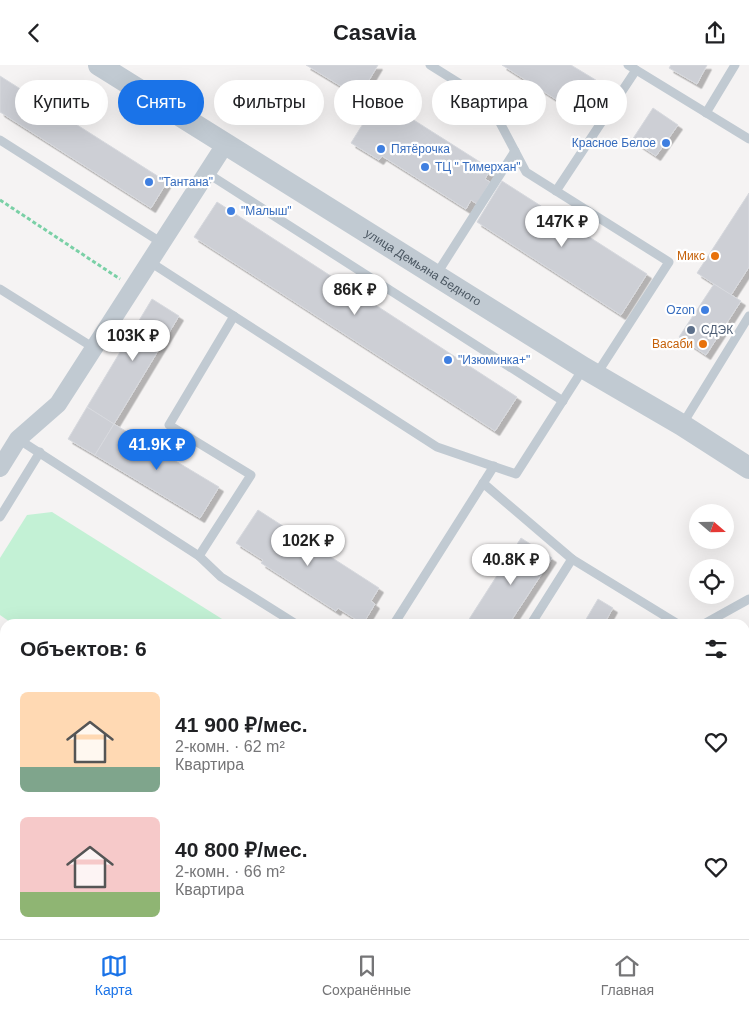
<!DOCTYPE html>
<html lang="ru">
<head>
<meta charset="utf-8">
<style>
  :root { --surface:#fff; --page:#f6f6f6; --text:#202124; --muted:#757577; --line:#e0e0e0; --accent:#1a73e8 }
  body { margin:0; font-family:Arial,sans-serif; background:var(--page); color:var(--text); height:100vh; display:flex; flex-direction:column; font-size:19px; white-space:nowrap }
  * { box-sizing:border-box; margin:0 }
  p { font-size:16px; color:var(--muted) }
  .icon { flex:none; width:28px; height:28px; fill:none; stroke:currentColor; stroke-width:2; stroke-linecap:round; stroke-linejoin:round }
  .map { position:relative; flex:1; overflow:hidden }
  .sheet { position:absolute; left:0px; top:554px; width:750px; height:321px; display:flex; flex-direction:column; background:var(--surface); border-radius:15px 15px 0 0; box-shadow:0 5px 20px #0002 }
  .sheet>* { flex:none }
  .top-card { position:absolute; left:15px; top:15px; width:720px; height:45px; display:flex; gap:10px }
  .needle { width:32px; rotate:110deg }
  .controls { position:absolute; left:689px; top:439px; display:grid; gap:10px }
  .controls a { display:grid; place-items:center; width:45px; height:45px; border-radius:50%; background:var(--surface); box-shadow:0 5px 20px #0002; font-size:25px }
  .price { position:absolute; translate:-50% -42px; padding:0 11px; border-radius:18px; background:#fff; color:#222; font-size:16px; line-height:32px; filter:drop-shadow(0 1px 2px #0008) }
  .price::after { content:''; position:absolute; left:50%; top:30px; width:15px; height:11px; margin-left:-8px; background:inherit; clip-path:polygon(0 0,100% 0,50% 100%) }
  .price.active { background:var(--accent); color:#fff }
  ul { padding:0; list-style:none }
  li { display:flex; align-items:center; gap:15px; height:125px; padding:0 20px }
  li span { display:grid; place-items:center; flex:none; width:140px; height:100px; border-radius:8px; color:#555 }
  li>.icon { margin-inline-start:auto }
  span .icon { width:60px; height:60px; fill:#fffc; stroke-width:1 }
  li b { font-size:21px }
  h2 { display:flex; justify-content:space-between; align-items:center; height:60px; padding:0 20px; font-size:21px }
  .tag { padding:0 18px; border-radius:22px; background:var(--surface); box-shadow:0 5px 20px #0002; font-size:18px; line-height:45px }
  .tag.active { background:var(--accent); color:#fff }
  header { display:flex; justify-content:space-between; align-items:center; height:65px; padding:0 20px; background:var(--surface); font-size:22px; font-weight:700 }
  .menu { display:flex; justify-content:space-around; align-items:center; height:70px; border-top:1px solid var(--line); background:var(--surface); font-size:14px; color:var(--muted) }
  .menu a { display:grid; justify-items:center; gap:2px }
  .menu .active { color:var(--accent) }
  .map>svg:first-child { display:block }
  .green { fill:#c3f1d5 }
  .building { fill:#cdcfd5; stroke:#d7d9de; filter:url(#shadow) }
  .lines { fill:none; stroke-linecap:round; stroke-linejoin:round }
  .path { stroke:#7ad0a6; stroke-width:3; stroke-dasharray:4 2.5; stroke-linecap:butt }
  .service { stroke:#c1cad2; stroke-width:9 }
  .minor { stroke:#c1cad2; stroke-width:18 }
  .tertiary { stroke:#c1cad2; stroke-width:22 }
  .shop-dot { fill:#3f7fe0; stroke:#fff; stroke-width:2 }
  .food-dot { fill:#e8710a; stroke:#fff; stroke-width:2 }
  .service-dot { fill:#5c6f8a; stroke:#fff; stroke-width:2 }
  .labels { text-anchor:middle; stroke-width:4.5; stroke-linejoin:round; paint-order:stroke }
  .shop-label { font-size:12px; fill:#366cbe; stroke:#fff; text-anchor:start }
  .food-label { font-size:12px; fill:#c56008; stroke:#fff; text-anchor:end }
  .street-label { font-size:12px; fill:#4a5661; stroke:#fff }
  .service-label { font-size:12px; fill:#4e5e75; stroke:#fff; text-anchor:start }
</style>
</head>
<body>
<header><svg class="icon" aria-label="back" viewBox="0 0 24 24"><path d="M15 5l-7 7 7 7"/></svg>Casavia<svg class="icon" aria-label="share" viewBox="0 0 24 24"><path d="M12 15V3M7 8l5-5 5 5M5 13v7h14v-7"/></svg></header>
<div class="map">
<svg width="749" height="874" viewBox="0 0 749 874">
  <defs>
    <filter id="shadow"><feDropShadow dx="4.5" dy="4.5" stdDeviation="0" flood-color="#0004"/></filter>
  </defs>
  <rect width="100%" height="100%" fill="#f5f3f3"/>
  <path class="green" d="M 52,447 L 230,559 L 13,559 L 0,550 L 0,493 L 27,450 Z"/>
  <g class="building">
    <path d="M 306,0 L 378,0 L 359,32 Z"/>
    <path d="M 502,0 L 571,0 L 599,17 L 579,49 Z"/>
    <path d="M 671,0 L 707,0 L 697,19 L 669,3 Z"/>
    <path d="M 0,11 L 167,117 L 151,143 L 0,47 Z"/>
    <path d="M 379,33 L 491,104 L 485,114 L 490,117 L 477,139 L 471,135 L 466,144 L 382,91 L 379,95 L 351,78 Z"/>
    <path d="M 653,43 L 678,60 L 656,91 L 632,75 Z"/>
    <path d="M 502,116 L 647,209 L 621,250 L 477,157 Z"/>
    <path d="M 749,128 L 749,202 L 731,230 L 697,208 Z"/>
    <path d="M 217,137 L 517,332 L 495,366 L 194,172 Z"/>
    <path d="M 714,219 L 741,236 L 706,290 L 679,272 Z"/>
    <path d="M 152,234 L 179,251 L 114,359 L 87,342 Z"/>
    <path d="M 87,342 L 114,359 L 95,390 L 68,374 Z"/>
    <path d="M 114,359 L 219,422 L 200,453 L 95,390 Z"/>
    <path d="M 258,445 L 379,523 L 371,536 L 375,539 L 363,559 L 338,543 L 336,546 L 261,498 L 263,495 L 236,478 Z"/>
    <path d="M 521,473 L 552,493 L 509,559 L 466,559 Z"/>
    <path d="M 598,534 L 613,543 L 604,559 L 589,559 L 585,556 Z"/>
    <path d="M 749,610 L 749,674 L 745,680 L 745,616 Z"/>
    <path d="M 0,614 L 5,617 L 5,723 L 0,720 Z"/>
    <path d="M 338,870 L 373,870 L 370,874 L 344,874 Z"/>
    <path d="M 489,870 L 513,870 L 510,874 L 495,874 Z"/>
  </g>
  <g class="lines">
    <path class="path" d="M 0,135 L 120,214"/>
    <g class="service">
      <path d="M 430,0 L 489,37 L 526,107 L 669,197 L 596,310"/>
      <path d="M 628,0 L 749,74"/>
      <path d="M 706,48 L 735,0"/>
      <path d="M 0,75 L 162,178"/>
      <path d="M 207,108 L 563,336"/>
      <path d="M 556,126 L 636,5"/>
      <path d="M 150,197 L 437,382 L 516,409 L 583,304"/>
      <path d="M 436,210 L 515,86"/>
      <path d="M 0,224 L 94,283"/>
      <path d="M 682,360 L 749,251"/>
      <path d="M 18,374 L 199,491 L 221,512 L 296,559"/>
      <path d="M 483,418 L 572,494"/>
      <path d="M 0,452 L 40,387"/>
      <path d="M 199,491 L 251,410 L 169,360 L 234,251"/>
      <path d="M 394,559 L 494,401"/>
      <path d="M 531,559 L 572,494 L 678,559"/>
      <path d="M 704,559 L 749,534"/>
      <path d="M 0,583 L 5,586"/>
      <path d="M 745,722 L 749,716"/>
      <path d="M 0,763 L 5,766"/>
    </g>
    <g class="minor">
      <path d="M 0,403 L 18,374 L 58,339 L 226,78"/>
      <path d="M 745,811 L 749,805"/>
      <path d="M 0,843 L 5,847"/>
      <path d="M 41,870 L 48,874"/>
      <path d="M 441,870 L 448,874"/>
      <path d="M 184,874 L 186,870"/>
      <path d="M 708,874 L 710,870"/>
    </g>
    <path class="tertiary" id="s1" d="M 99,0 L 584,303 L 682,360 L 749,403"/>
  </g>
  <g class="shop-dot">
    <circle cx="666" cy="78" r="5"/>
    <circle cx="381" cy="84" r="5"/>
    <circle cx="425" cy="102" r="5"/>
    <circle cx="149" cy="117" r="5"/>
    <circle cx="231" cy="146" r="5"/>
    <circle cx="705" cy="245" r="5"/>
    <circle cx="448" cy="295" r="5"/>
  </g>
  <g class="food-dot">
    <circle cx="715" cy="191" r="5"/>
    <circle cx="703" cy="279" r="5"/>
  </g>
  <circle class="service-dot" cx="691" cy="265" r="5"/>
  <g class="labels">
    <g class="shop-label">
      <text x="656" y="82" text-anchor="end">Красное Белое</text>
      <text x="391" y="88">Пятёрочка</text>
      <text x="435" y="106">ТЦ " Тимерхан"</text>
      <text x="159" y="121">"Тантана"</text>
      <text x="241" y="150">"Малыш"</text>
      <text x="695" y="249" text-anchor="end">Ozon</text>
      <text x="458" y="299">"Изюминка+"</text>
    </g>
    <g class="food-label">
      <text x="705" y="195">Микс</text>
      <text x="693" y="283">Васаби</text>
    </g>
    <g class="street-label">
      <text dy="4" stroke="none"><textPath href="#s1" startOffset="382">улица Демьяна Бедного</textPath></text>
    </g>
    <g class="service-label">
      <text x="701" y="269">СДЭК</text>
    </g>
  </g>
</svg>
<div class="controls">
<a><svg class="needle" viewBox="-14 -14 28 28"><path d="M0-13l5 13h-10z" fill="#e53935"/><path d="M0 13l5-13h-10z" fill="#757577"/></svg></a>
<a><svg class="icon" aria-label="locate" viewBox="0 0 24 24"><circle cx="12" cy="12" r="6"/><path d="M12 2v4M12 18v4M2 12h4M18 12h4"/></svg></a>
</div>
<b class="price" style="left:562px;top:183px">147K ₽</b>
<b class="price" style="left:355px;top:251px">86K ₽</b>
<b class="price" style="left:133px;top:297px">103K ₽</b>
<b class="price active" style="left:157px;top:406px">41.9K ₽</b>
<b class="price" style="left:308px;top:502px">102K ₽</b>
<b class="price" style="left:511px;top:521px">40.8K ₽</b>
<div class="top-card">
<a class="tag">Купить</a>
<a class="tag active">Снять</a>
<a class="tag">Фильтры</a>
<a class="tag">Новое</a>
<a class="tag">Квартира</a>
<a class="tag">Дом</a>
</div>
<section class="sheet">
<h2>Объектов: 6<svg class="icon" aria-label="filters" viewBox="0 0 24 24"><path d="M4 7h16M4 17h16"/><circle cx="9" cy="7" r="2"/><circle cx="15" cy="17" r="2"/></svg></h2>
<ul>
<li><span style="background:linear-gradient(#ffd9b3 75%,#7fa58c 0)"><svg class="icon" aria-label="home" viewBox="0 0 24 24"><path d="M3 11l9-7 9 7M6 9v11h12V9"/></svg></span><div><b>41 900 ₽/мес.</b><p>2-комн. · 62 m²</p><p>Квартира</p></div><svg class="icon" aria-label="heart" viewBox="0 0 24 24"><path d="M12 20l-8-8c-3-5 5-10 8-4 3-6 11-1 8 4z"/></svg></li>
<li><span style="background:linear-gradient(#f6c9c9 75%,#8fb573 0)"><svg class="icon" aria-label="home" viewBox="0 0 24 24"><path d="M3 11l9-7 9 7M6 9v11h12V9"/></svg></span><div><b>40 800 ₽/мес.</b><p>2-комн. · 66 m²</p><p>Квартира</p></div><svg class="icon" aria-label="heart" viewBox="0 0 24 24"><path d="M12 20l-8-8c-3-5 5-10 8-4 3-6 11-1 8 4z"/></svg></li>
</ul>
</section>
</div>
<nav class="menu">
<a class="active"><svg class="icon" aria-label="map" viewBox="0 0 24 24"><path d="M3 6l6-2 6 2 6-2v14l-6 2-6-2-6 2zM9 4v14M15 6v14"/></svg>Карта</a>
<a><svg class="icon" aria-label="saved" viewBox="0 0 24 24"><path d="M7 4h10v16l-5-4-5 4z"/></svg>Сохранённые</a>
<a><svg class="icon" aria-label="home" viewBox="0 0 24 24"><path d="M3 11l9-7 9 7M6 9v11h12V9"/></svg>Главная</a>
</nav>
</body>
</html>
